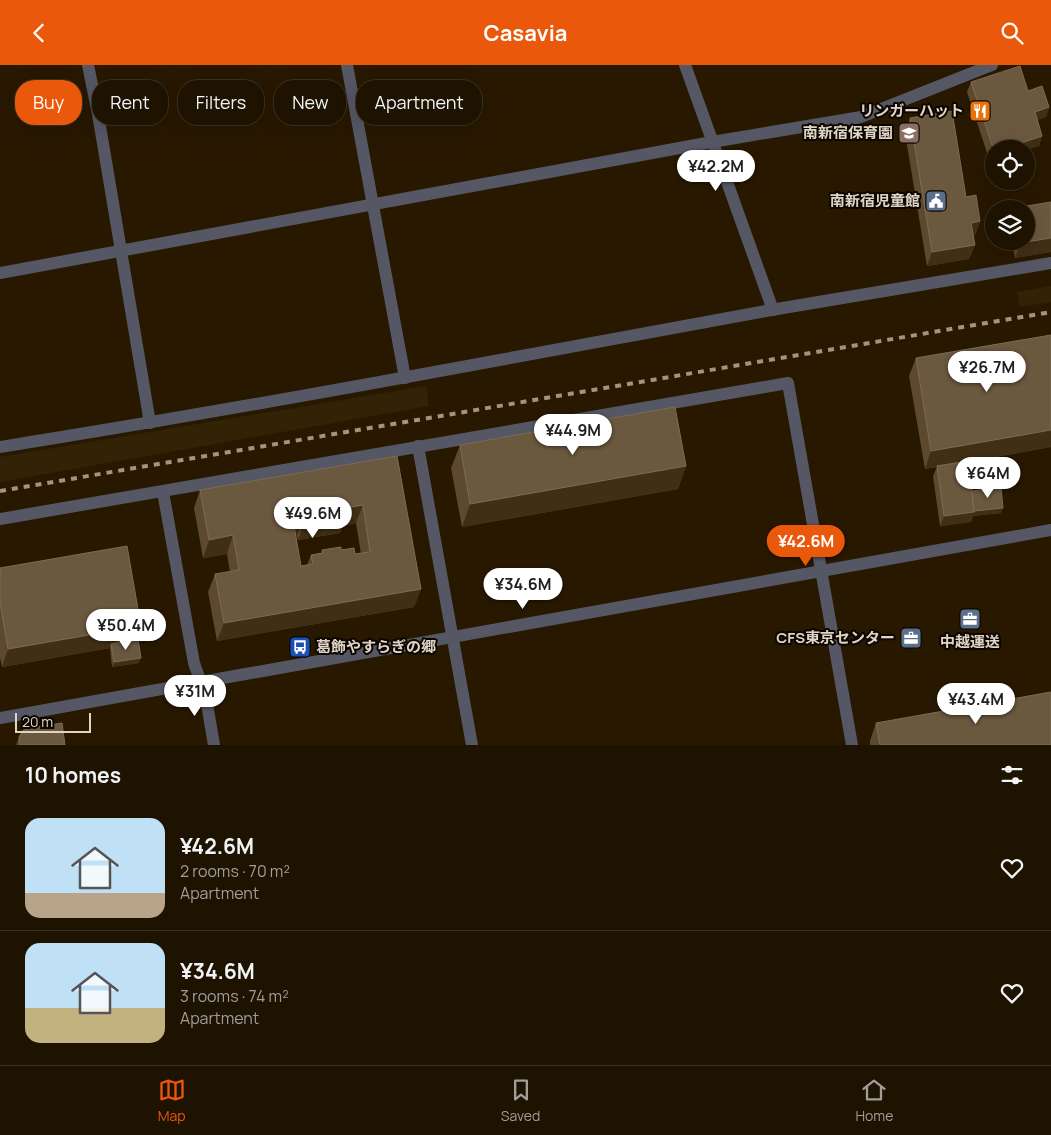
<!DOCTYPE html>
<html lang="en">
<head>
<meta charset="utf-8">
<style>
  :root { --surface:#1e1200; --page:#2b200f; --text:#f1f3f6; --muted:#a19e99; --line:#3c3222; --accent:#ea580c }
  body { margin:0; font-family:Manrope,"Noto Sans JP",sans-serif; background:var(--page); color:var(--text); height:100vh; display:flex; flex-direction:column; font-size:19px; white-space:nowrap }
  * { box-sizing:border-box; margin:0 }
  p { font-size:16px; color:var(--muted) }
  .icon { flex:none; width:28px; height:28px; fill:none; stroke:currentColor; stroke-width:2; stroke-linecap:round; stroke-linejoin:round }
  .map { position:relative; height:680px; overflow:hidden }
  .sheet { display:flex; flex-direction:column; background:var(--surface); flex:1 }
  .sheet>* { flex:none }
  .top-card { position:absolute; left:15px; top:15px; width:500px; height:45px; display:flex; gap:10px }
  .controls { position:absolute; left:985px; top:75px; display:grid; gap:10px }
  .controls a { display:grid; place-items:center; width:50px; height:50px; border-radius:50%; background:var(--surface); box-shadow:0 5px 20px #0002,0 0 0 1px var(--line); font-size:25px }
  .scale { position:absolute; left:15px; bottom:12px; width:76px; box-sizing:border-box; padding-left:5px; border:2px solid #e0d5c5; border-top:0; font-size:14px; line-height:18px; white-space:nowrap; color:#e0d5c5; -webkit-text-stroke:4px #0b0500; paint-order:stroke }
  .price { position:absolute; translate:-50% -42px; padding:0 11px; border-radius:18px; background:#fff; color:#222; font-size:16px; line-height:32px; filter:drop-shadow(0 1px 2px #0008) }
  .price::after { content:''; position:absolute; left:50%; top:30px; width:15px; height:11px; margin-left:-8px; background:inherit; clip-path:polygon(0 0,100% 0,50% 100%) }
  .price.active { background:var(--accent); color:#fff }
  ul { padding:0; list-style:none }
  li { display:flex; align-items:center; gap:15px; height:125px; padding:0 25px }
  li+li { border-top:1px solid var(--line) }
  li span { display:grid; place-items:center; flex:none; width:140px; height:100px; border-radius:15px; color:#555 }
  li>.icon { margin-inline-start:auto }
  span .icon { width:60px; height:60px; fill:#fffc; stroke-width:1 }
  li b { font-size:21px }
  h2 { display:flex; justify-content:space-between; align-items:center; height:60px; padding:0 25px; font-size:21px }
  .chip { padding:0 18px; border-radius:20px; background:var(--surface); box-shadow:0 5px 20px #0002,0 0 0 1px var(--line); font-size:18px; line-height:45px }
  .chip.active { background:var(--accent); color:#fff }
  header { display:flex; justify-content:space-between; align-items:center; height:65px; padding:0 25px; background:var(--accent); color:#fff; font-size:22px; font-weight:700 }
  .menu { display:flex; justify-content:space-around; align-items:center; height:70px; border-top:1px solid var(--line); background:var(--surface); font-size:14px; color:var(--muted) }
  .menu a { display:grid; justify-items:center; gap:2px }
  .menu .active { color:var(--accent) }
  .map>svg:first-child { display:block }
  .built { fill:#322307 }
  .lines { fill:none; stroke-linecap:round; stroke-linejoin:round }
  .minor { stroke:#555765; stroke-width:12 }
  .tertiary { stroke:#555765; stroke-width:12 }
  .rail { stroke:#a19481; stroke-width:4; stroke-dasharray:6 6; stroke-linecap:butt }
  .wall { fill:#5c492e; fill-rule:evenodd }
  .shaded-wall { fill:#412f15 }
  .building { fill:#6a583f; stroke:#7d6b54; fill-rule:evenodd }
  .labels { text-anchor:middle; stroke-width:4; stroke-linejoin:round; paint-order:stroke }
  .poi-label { font-size:15px; font-weight:bold; fill:#e0d5c5; stroke:#0b0500; text-anchor:end }
</style>
</head>
<body>
<header><svg class="icon" aria-label="back" viewBox="0 0 24 24"><path d="M15 5l-7 7 7 7"/></svg>Casavia<svg class="icon" aria-label="search" viewBox="0 0 24 24"><circle cx="10" cy="10" r="6"/><path d="M15 15l6 6"/></svg></header>
<div class="map">
<svg width="1051" height="680" viewBox="0 0 1051 680">
  <rect width="100%" height="100%" fill="#281800"/>
  <g class="built">
    <path d="M 1051,221 L 1051,237 L 1020,242 L 1017,227 Z"/>
    <path d="M 426,321 L 429,341 L 0,417 L 0,392 Z"/>
  </g>
  <g class="lines">
    <g class="minor">
      <path d="M 88,0 L 98,49 L 150,358"/>
      <path d="M 347,0 L 405,313"/>
      <path d="M 685,0 L 773,245"/>
      <path d="M 0,208 L 712,77 L 861,52 L 992,0"/>
      <path d="M 418,381 L 472,680"/>
      <path d="M 0,382 C 258,341 514,292 771,245 C 864,229 958,214 1051,198"/>
      <path d="M 163,427 L 194,598 L 201,618"/>
      <path d="M 0,454 L 788,318 L 852,680"/>
    </g>
    <g class="tertiary">
      <path d="M 201,618 L 207,639 L 214,680"/>
      <path d="M 0,653 L 1051,465"/>
    </g>
    <path class="rail" d="M 0,426 L 1051,247"/>
  </g>
  <g class="wall">
    <path d="M 971,17 L 1028,26 L 1049,42 L 1046,52 L 1037,55 L 1042,71 L 1039,81 L 994,84 L 994,96 L 990,97 L 967,27 Z"/>
    <path d="M 910,53 L 980,156 L 975,170 L 973,170 L 975,180 L 969,194 L 927,201 L 905,68 Z"/>
    <path d="M 1051,137 L 1051,187 L 1015,193 L 1012,176 L 1026,176 L 1026,144 L 1020,144 L 1021,142 Z"/>
    <path d="M 916,293 L 1051,382 L 967,397 L 972,426 L 1001,448 L 973,451 L 971,457 L 940,461 L 933,411 L 937,402 L 925,404 L 909,311 Z"/>
    <path d="M 460,380 L 686,401 L 678,424 L 462,462 L 451,403 Z"/>
    <path d="M 397,391 L 421,524 L 414,542 L 217,576 L 208,527 L 215,509 L 230,507 L 227,489 L 203,493 L 194,443 L 200,425 ZM 356,458 L 361,489 L 355,489 L 341,485 L 322,485 L 321,488 L 311,490 L 307,500 L 301,501 L 296,471 L 297,471 L 298,475 L 340,468 L 343,461 Z"/>
    <path d="M 0,503 L 141,561 L 136,574 L 139,598 L 112,602 L 110,583 L 2,602 L 0,593 Z"/>
    <path d="M 876,658 L 1051,680 L 870,680 L 870,676 Z"/>
    <path d="M 19,672 L 65,680 L 16,680 Z"/>
  </g>
  <g class="shaded-wall">
    <path d="M 1049,42 L 1046,52 L 1031,57 L 1035,47 Z"/>
    <path d="M 1042,71 L 1039,81 L 1026,85 L 1026,84 L 1003,84 Z"/>
    <path d="M 994,87 L 994,96 L 990,97 Z"/>
    <path d="M 980,156 L 975,170 L 966,172 L 971,158 Z"/>
    <path d="M 1051,173 L 1051,187 L 1015,193 L 1020,178 Z"/>
    <path d="M 975,180 L 969,194 L 927,201 L 932,187 Z"/>
    <path d="M 1051,365 L 1051,382 L 925,404 L 931,386 Z"/>
    <path d="M 686,401 L 678,424 L 462,462 L 470,439 Z"/>
    <path d="M 363,440 L 356,458 L 343,461 L 340,468 L 298,475 L 304,457 L 346,443 Z"/>
    <path d="M 1003,443 L 1001,448 L 973,451 L 971,457 L 940,461 L 944,451 L 974,446 Z"/>
    <path d="M 304,453 L 297,471 L 287,473 L 293,455 Z"/>
    <path d="M 233,470 L 227,489 L 203,493 L 209,475 Z"/>
    <path d="M 421,524 L 414,542 L 217,576 L 224,558 Z"/>
    <path d="M 141,561 L 134,579 L 111,579 L 110,583 L 2,602 L 8,584 Z"/>
    <path d="M 141,593 L 139,598 L 112,602 L 114,597 Z"/>
  </g>
  <g class="building">
    <path d="M 1020,1 L 1028,26 L 1042,21 L 1049,42 L 1035,47 L 1042,71 L 1003,84 L 994,84 L 994,86 L 971,17 Z"/>
    <path d="M 952,46 L 966,132 L 976,130 L 980,156 L 971,158 L 975,180 L 932,187 L 910,53 Z"/>
    <path d="M 1051,137 L 1051,173 L 1020,178 L 1020,176 L 1026,176 L 1026,144 L 1021,144 L 1021,142 Z"/>
    <path d="M 1051,270 L 1051,365 L 931,386 L 916,293 Z"/>
    <path d="M 675,342 L 686,401 L 470,439 L 460,380 Z"/>
    <path d="M 397,391 L 421,524 L 224,558 L 215,509 L 239,505 L 233,470 L 209,475 L 200,425 ZM 363,440 L 370,487 L 355,489 L 354,483 L 341,485 L 341,482 L 322,485 L 323,488 L 311,490 L 313,499 L 301,501 L 293,455 L 304,453 L 304,457 L 347,450 L 346,443 Z"/>
    <path d="M 968,396 L 974,447 L 944,451 L 937,401 Z"/>
    <path d="M 1001,422 L 1003,443 L 974,446 L 972,426 Z"/>
    <path d="M 127,481 L 141,561 L 8,584 L 0,537 L 0,503 Z"/>
    <path d="M 138,574 L 141,593 L 114,597 L 111,579 Z"/>
    <path d="M 1051,627 L 1051,680 L 880,680 L 876,658 Z"/>
    <path d="M 62,658 L 65,680 L 20,680 L 19,672 L 24,664 Z"/>
  </g>
  <defs>
    <g id="restaurant-square" transform="scale(1.125)"><rect x="-9" y="-9" width="18" height="18" rx="4" fill="#e8710a" stroke="#0b0500"/><path d="M-5-6h1v4h1v-4h1v4h1v-4h1v5L-1.5 .5V6h-2V.5L-5-1ZM5-6V6H3V1.5H1.5Q1.5-4 5-6Z" fill="#fff"/></g>
    <g id="school-square" transform="scale(1.125)"><rect x="-9" y="-9" width="18" height="18" rx="4" fill="#8d6e63" stroke="#0b0500"/><path d="M0-5L7-2L0 1L-7-2ZM-4 1L0 2.5L4 1V4Q0 6-4 4Z" fill="#fff"/></g>
    <g id="civic-square" transform="scale(1.125)"><rect x="-9" y="-9" width="18" height="18" rx="4" fill="#5c6f8a" stroke="#0b0500"/><path d="M-.6-6.5H3V-4.5H.6V-3L4-1V1h2V6H-6V1h2V-1L-.6-3ZM-1.2 2.5V6h2.4V2.5Z" fill="#fff"/></g>
    <g id="office-square" transform="scale(1.125)"><rect x="-9" y="-9" width="18" height="18" rx="4" fill="#5c6f8a" stroke="#0b0500"/><path d="M-6-3h4V-5.5h4V-3h4V5H-6ZM-1-4.5V-3h2v-1.5ZM-6 0V1H6V0Z" fill="#fff"/></g>
    <g id="bus-square" transform="scale(1.125)"><rect x="-9" y="-9" width="18" height="18" rx="4" fill="#1a4fb4" stroke="#0b0500"/><path d="M-5-6H5V4H4V6H2V4H-2V6H-4V4H-5ZM-3.5-4V0h7V-4ZM-3.5 1.2v1.5H-2V1.2ZM2 1.2v1.5H3.5V1.2Z" fill="#fff"/></g>
  </defs>
  <g fill-rule="evenodd">
    <use href="#restaurant-square" x="980" y="46"/>
    <use href="#school-square" x="909" y="68"/>
    <use href="#civic-square" x="936" y="136"/>
    <use href="#office-square" x="970" y="554"/>
    <use href="#office-square" x="911" y="573"/>
    <use href="#bus-square" x="300" y="582"/>
  </g>
  <g class="labels">
    <g class="poi-label">
      <text x="964" y="51">リンガーハット</text>
      <text x="893" y="73">南新宿保育園</text>
      <text x="920" y="141">南新宿児童館</text>
      <text x="895" y="578">CFS東京センター</text>
      <text x="970" y="582" text-anchor="middle">中越運送</text>
      <text x="316" y="587" text-anchor="start">葛飾やすらぎの郷</text>
    </g>
  </g>
</svg>
<div class="controls">
<a><svg class="icon" aria-label="locate" viewBox="0 0 24 24"><circle cx="12" cy="12" r="6"/><path d="M12 2v4M12 18v4M2 12h4M18 12h4"/></svg></a>
<a><svg class="icon" aria-label="layers" viewBox="0 0 24 24"><path d="M12 4l9 5-9 5-9-5zM3 14l9 5 9-5"/></svg></a>
</div>
<div class="scale">20 m</div>
<b class="price" style="left:716px;top:127px">¥42.2M</b>
<b class="price" style="left:987px;top:328px">¥26.7M</b>
<b class="price" style="left:573px;top:391px">¥44.9M</b>
<b class="price" style="left:988px;top:434px">¥64M</b>
<b class="price" style="left:313px;top:474px">¥49.6M</b>
<b class="price active" style="left:806px;top:502px">¥42.6M</b>
<b class="price" style="left:523px;top:545px">¥34.6M</b>
<b class="price" style="left:126px;top:586px">¥50.4M</b>
<b class="price" style="left:195px;top:652px">¥31M</b>
<b class="price" style="left:976px;top:660px">¥43.4M</b>
<div class="top-card">
<a class="chip active">Buy</a>
<a class="chip">Rent</a>
<a class="chip">Filters</a>
<a class="chip">New</a>
<a class="chip">Apartment</a>
</div>
</div>
<section class="sheet">
<h2>10 homes<svg class="icon" aria-label="filters" viewBox="0 0 24 24"><path d="M4 7h16M4 17h16"/><circle cx="9" cy="7" r="2"/><circle cx="15" cy="17" r="2"/></svg></h2>
<ul>
<li><span style="background:linear-gradient(#bfe0f5 75%,#b9a48a 0)"><svg class="icon" aria-label="home" viewBox="0 0 24 24"><path d="M3 11l9-7 9 7M6 9v11h12V9"/></svg></span><div><b>¥42.6M</b><p>2 rooms · 70 m²</p><p>Apartment</p></div><svg class="icon" aria-label="heart" viewBox="0 0 24 24"><path d="M12 20l-8-8c-3-5 5-10 8-4 3-6 11-1 8 4z"/></svg></li>
<li><span style="background:linear-gradient(#bfe0f5 65%,#c2b280 0)"><svg class="icon" aria-label="home" viewBox="0 0 24 24"><path d="M3 11l9-7 9 7M6 9v11h12V9"/></svg></span><div><b>¥34.6M</b><p>3 rooms · 74 m²</p><p>Apartment</p></div><svg class="icon" aria-label="heart" viewBox="0 0 24 24"><path d="M12 20l-8-8c-3-5 5-10 8-4 3-6 11-1 8 4z"/></svg></li>
</ul>
</section>
<nav class="menu">
<a class="active"><svg class="icon" aria-label="map" viewBox="0 0 24 24"><path d="M3 6l6-2 6 2 6-2v14l-6 2-6-2-6 2zM9 4v14M15 6v14"/></svg>Map</a>
<a><svg class="icon" aria-label="saved" viewBox="0 0 24 24"><path d="M7 4h10v16l-5-4-5 4z"/></svg>Saved</a>
<a><svg class="icon" aria-label="home" viewBox="0 0 24 24"><path d="M3 11l9-7 9 7M6 9v11h12V9"/></svg>Home</a>
</nav>
</body>
</html>
